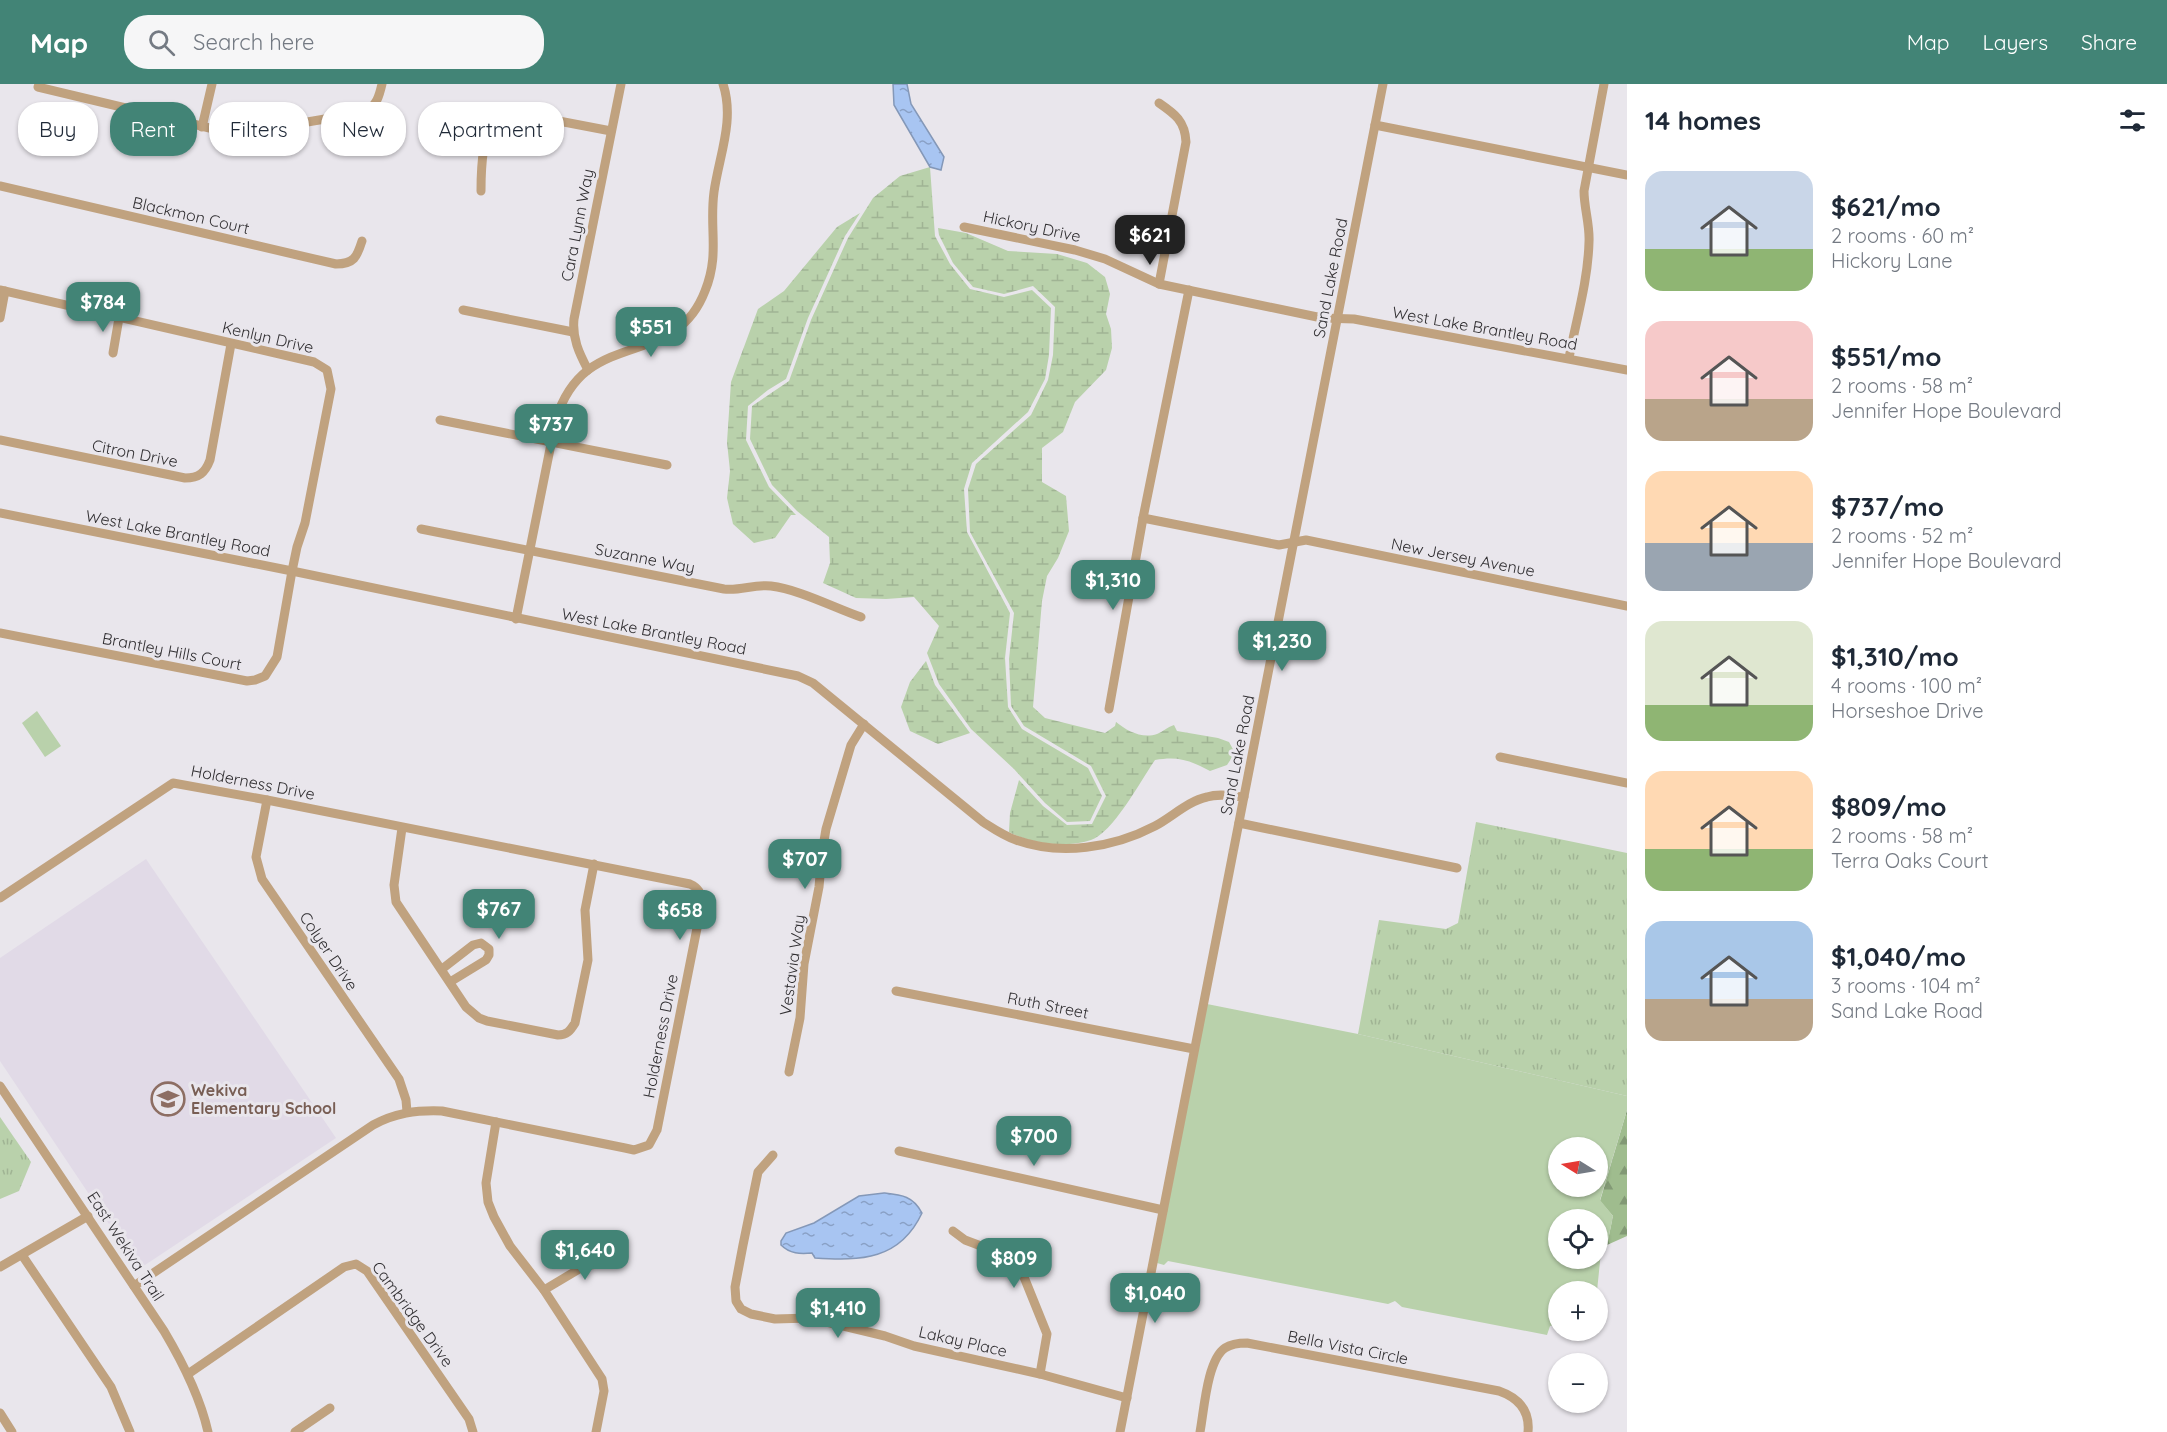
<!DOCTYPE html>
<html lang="en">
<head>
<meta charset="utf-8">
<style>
  :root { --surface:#fff; --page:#f6f6f7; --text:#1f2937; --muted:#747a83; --accent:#428476 }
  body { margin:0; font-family:Quicksand,sans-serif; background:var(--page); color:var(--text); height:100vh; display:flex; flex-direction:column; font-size:22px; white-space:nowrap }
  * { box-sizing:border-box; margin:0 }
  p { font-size:20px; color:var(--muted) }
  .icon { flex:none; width:33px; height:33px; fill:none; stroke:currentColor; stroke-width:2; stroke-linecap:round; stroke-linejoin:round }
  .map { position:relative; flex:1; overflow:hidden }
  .drawer { display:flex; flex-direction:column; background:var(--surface); width:540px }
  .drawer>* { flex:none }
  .hud { position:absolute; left:18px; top:18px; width:570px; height:54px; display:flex; gap:12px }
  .needle { width:39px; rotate:281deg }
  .buttons { position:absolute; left:1548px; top:1053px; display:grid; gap:12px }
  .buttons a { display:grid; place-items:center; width:60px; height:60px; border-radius:50%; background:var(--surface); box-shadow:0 2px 4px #0004; font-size:30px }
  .price { position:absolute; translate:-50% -51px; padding:0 14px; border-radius:12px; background:var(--accent); color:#fff; font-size:20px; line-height:39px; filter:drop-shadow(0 2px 3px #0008) }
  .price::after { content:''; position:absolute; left:50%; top:36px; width:18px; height:14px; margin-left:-9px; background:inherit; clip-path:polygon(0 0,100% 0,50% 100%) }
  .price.active { background:#222; color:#fff }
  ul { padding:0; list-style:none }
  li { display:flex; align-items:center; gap:18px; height:150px; padding:0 18px }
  li span { display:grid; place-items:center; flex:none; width:168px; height:120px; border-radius:18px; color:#555 }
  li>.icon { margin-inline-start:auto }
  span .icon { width:72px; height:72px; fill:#fffc; stroke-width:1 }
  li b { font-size:26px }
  h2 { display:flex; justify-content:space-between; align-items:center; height:72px; padding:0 18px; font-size:26px }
  .chip { padding:0 21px; border-radius:24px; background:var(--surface); box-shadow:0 2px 4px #0004; font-size:21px; line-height:54px }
  .chip.active { background:var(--accent); color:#fff }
  header { display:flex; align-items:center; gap:36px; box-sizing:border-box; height:84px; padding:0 30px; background:var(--accent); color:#fff }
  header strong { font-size:28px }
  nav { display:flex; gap:33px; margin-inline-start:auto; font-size:21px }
  .search { width:420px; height:54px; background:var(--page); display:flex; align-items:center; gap:15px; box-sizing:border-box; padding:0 21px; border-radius:24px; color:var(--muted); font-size:22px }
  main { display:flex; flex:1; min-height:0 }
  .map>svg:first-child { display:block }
  .built { fill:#e1dae7 }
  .grass { fill:url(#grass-tufts) }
  .forest { fill:url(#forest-firs) }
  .wetland { fill:url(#wetland-marsh) }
  .park { fill:#b9d1ab; fill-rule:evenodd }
  .water { fill:url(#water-ripples); stroke:#8498b8; stroke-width:1.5 }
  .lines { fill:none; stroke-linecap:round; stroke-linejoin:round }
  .minor { stroke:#c0a27f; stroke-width:9 }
  .labels { text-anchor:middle; stroke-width:6; stroke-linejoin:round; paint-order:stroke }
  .street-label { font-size:16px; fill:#312f32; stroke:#e9e6ec }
  .education-label { font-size:16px; font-weight:bold; fill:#785e54; stroke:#e9e6ec; text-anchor:start }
</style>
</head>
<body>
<header>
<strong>Map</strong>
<div class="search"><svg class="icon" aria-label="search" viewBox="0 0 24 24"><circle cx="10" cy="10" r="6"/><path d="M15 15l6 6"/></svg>Search here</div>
<nav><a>Map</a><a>Layers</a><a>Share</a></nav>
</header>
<main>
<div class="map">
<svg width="1627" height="1348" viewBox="0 0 1627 1348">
  <defs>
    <pattern id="grass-tufts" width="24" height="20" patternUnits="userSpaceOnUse" patternTransform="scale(1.5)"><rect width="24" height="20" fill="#b9d1ab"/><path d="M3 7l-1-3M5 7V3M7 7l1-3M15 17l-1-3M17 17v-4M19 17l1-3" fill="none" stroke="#a0b494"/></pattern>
    <pattern id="forest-firs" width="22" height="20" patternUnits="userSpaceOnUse" patternTransform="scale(1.5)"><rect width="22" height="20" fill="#9fbc8e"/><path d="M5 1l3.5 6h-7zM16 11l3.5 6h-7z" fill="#829975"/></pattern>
    <pattern id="wetland-marsh" width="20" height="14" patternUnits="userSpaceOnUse" patternTransform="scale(1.5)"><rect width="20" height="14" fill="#b9d1ab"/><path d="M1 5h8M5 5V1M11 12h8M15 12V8" fill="none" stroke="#a0b494"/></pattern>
    <pattern id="water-ripples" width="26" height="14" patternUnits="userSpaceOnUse" patternTransform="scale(1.5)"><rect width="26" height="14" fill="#a8c5f2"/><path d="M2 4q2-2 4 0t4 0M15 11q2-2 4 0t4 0" fill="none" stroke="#89a0c5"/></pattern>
  </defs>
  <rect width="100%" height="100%" fill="#e9e6ec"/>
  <path class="built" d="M 146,775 L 336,1054 L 139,1185 L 0,977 L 0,874 Z"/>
  <g class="grass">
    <path d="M 1476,738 L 1627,769 L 1627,1012 L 1358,950 L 1379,836 L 1446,845 L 1458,839 Z"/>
    <path d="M 0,1033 L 31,1078 L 19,1107 L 0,1115 Z"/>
  </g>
  <path class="forest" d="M 1627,1026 L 1627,1152 L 1607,1161 L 1613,1132 L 1600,1117 Z"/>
  <g class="wetland">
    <path d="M 930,83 L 935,152 L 950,180 L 970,205 L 1004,213 L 1032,206 L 1051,224 L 1049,271 L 1045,295 L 1028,328 L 972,379 L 964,405 L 967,448 L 1010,529 L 1005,574 L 1008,623 L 1022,645 L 1088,684 L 1102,712 L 1090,737 L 1067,738 L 1045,719 L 1014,685 L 971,645 L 939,600 L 927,569 L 939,542 L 914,513 L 886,515 L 856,514 L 823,499 L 830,479 L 829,453 L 797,427 L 772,401 L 750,355 L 752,322 L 789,297 L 811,236 L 848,154 L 873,114 L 900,92 Z"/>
    <path d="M 860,129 L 845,152 L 808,234 L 786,295 L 768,306 L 748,322 L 746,356 L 769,403 L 796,431 L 791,431 L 775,454 L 754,459 L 733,440 L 727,414 L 730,387 L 727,358 L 731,298 L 758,225 L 784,207 L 837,143 Z"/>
    <path d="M 938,144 L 966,149 L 1008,167 L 1057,170 L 1087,179 L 1105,193 L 1110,210 L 1106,230 L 1111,245 L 1112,264 L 1106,286 L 1075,318 L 1063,348 L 1042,364 L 1042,398 L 1066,412 L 1069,447 L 1058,474 L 1047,492 L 1042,517 L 1033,623 L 1045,634 L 1105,649 L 1115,642 L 1116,638 C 1127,647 1142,655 1157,650 C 1163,648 1167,643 1174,641 L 1177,647 L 1218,654 L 1229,658 L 1235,669 L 1227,681 L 1210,687 C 1189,676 1178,672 1155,676 C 1141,696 1113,749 1091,756 C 1079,760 1066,761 1054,760 C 1038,759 1022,755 1009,748 L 1010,729 L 1019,696 L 1043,722 L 1067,741 L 1092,740 L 1106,712 L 1091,682 L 1024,642 L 1011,622 L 1009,575 L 1014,529 L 970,448 L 968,405 L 976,380 L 1031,331 L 1048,296 L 1053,271 L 1055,223 L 1033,202 L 1004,210 L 973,203 L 953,179 L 939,151 Z"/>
    <path d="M 926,577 L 935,601 L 970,649 L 938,660 L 910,647 L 901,623 L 910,598 Z"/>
  </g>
  <g class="park">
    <path d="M 37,627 L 61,662 L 45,673 L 22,639 Z"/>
    <path d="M 1207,920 L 1358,950 L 1627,1012 L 1627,1026 L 1600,1116 L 1613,1132 L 1607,1161 L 1601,1168 L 1597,1207 L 1558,1208 L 1558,1240 L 1550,1242 L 1547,1251 L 1402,1223 L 1395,1217 L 1388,1220 L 1168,1177 L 1164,1181 L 1157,1179 ZM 1558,1064 L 1598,1064 L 1598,1102 L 1558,1102 ZM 1558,1136 L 1598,1136 L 1598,1174 L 1558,1174 Z"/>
  </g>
  <g class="water">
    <path d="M 893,0 L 907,0 L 911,20 L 944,73 L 941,86 L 930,83 L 894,21 Z"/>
    <path d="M 884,1109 C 902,1111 913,1112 922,1129 C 900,1176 861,1177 815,1174 L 812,1169 C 800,1170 790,1170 781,1161 L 781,1157 L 786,1149 L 814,1139 L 859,1112 Z"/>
  </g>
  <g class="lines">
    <g class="minor">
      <path d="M 39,0 L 38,3 L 218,46 L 240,47 L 278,43 L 366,28 C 377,20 379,13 382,0"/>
      <path d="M 1159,19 C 1175,30 1185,37 1186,58 L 1159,200"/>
      <path d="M 1375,41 L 1627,91"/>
      <path d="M 202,43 L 212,0"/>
      <path d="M 0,102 L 336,180 C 354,180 357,173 362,157"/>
      <path d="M 481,107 C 481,90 482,55 492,40 C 498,32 508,30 517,29 L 611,47"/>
      <path d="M 964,143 L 1075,166 L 1105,175 L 1159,200 L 1322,234 L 1354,235 L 1627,286"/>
      <path d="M 0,206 L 314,278 L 327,286 L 331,305 L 305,439 L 297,463 L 292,487 L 277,573 L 265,592 L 255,596 L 247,597 L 0,549"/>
      <path d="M 463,226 L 573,248"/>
      <path d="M 0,234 L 5,207"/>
      <path d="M 113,269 L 119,234"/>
      <path d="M 1569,274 C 1576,237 1588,197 1589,158 C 1590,141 1584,124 1584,107 L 1604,0"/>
      <path d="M 588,286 C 579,269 572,254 574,235 L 621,0"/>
      <path d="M 440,336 L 667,381"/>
      <path d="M 0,356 L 185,394 C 199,394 205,389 210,376 L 231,260"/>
      <path d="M 0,429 L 292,487 L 798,592 L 813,599 L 983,738 C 994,745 1004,752 1016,756 C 1060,772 1113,764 1155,742 C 1172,733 1188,717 1207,713 C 1219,709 1232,712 1244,713"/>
      <path d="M 1143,434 L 1279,461 L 1306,456 L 1627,522"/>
      <path d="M 421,445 L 724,505 C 740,507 755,500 771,502 C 798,505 835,524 861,533"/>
      <path d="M 516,535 L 556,335 C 562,316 571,299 588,286 C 629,256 682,267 705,207 C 720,170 709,145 714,108 C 719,72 735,36 723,0"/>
      <path d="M 1109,625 L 1143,434 L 1189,206"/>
      <path d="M 1500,673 L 1627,699"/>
      <path d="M 267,716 L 256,773 L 262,795 L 399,995 L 406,1016 L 407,1028"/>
      <path d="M 1239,739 L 1457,784"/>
      <path d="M 402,744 L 394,801 L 396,818 L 466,923 L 479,934 L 487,937 L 558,951 C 567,951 570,947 575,939 L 588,876 L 585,826 L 594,780"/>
      <path d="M 0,814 L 173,699 L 267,716 L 690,800 C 699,804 701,809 702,819 L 657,1046 L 649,1061 L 634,1066 L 625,1064 L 442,1027 C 416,1026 395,1029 373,1041 L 134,1202"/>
      <path d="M 442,885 L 473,861 L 481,859 L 489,865 L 489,871 L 486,876 L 450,898"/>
      <path d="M 896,907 L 1194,965"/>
      <path d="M 789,988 L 800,934 L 804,880 L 819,803 L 822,769 L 826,745 L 851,661 L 864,640"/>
      <path d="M 0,1002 L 164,1247 C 183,1279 200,1312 208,1348"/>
      <path d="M 496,1038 L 486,1099 L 488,1118 L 494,1133 L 510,1162 L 544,1206 L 602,1295 L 604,1307 L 596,1348"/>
      <path d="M 899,1067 L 1163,1126"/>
      <path d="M 773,1071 L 758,1088 L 743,1161 L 735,1203 L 736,1217 L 741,1225 L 751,1230 L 775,1235 L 810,1234 L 885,1252 L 914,1262 L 1040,1290 L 1127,1314"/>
      <path d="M 953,1147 L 965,1156 L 1005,1171 L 1024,1193 L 1047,1250 L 1040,1290"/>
      <path d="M 22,1171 L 111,1303 L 130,1348"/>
      <path d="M 0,1183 L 88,1132"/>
      <path d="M 544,1206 L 581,1184 L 590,1181 L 622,1177"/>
      <path d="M 188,1290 L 344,1183 L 356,1180 L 367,1187 L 469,1335 L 473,1348"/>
      <path d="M 0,1329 L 12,1348"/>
      <path d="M 295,1348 L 330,1324"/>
      <path d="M 1120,1348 L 1383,0"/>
      <path d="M 1200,1348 C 1204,1327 1207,1276 1225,1264 C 1231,1260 1240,1259 1247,1259 L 1499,1307 C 1519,1314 1530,1327 1528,1348"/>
    </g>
  </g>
  <defs>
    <g id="school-ring" transform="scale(1.725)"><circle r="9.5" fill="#e9e6ec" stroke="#8d6e63" stroke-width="1.5"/><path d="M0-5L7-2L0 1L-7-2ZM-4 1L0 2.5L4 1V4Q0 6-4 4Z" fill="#8d6e63"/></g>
  </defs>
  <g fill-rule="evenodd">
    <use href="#school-ring" x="168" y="1015"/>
  </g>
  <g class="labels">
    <g class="street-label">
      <text transform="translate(191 131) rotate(13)" y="6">Blackmon Court</text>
      <text transform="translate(577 141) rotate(-79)" y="6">Cara Lynn Way</text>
      <text transform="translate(1032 142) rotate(12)" y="6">Hickory Drive</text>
      <text transform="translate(1330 194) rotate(-79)" y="6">Sand Lake Road</text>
      <text transform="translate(1485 244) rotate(10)" y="6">West Lake Brantley Road</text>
      <text transform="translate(268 253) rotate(13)" y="6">Kenlyn Drive</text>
      <text transform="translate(135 369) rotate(11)" y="6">Citron Drive</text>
      <text transform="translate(178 449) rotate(11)" y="6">West Lake Brantley Road</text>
      <text transform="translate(1463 473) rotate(11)" y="6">New Jersey Avenue</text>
      <text transform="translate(645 474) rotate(11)" y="6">Suzanne Way</text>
      <text transform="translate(654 547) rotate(11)" y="6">West Lake Brantley Road</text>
      <text transform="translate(172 567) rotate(11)" y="6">Brantley Hills Court</text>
      <text transform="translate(1237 671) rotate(-79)" y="6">Sand Lake Road</text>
      <text transform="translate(253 698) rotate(11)" y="6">Holderness Drive</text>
      <text transform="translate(329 867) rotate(56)" y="6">Colyer Drive</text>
      <text transform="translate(792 881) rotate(-82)" y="6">Vestavia Way</text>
      <text transform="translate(1048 921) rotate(11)" y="6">Ruth Street</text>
      <text transform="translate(660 952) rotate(-79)" y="6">Holderness Drive</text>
      <text transform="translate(126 1162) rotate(57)" y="6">East Wekiva Trail</text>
      <text transform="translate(413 1230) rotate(54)" y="6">Cambridge Drive</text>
      <text transform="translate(963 1257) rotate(13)" y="6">Lakay Place</text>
      <text transform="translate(1348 1263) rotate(11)" y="6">Bella Vista Circle</text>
    </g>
    <g class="education-label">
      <text x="191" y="1012">Wekiva<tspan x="191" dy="18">Elementary School</tspan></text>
    </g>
  </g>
</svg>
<div class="buttons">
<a><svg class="needle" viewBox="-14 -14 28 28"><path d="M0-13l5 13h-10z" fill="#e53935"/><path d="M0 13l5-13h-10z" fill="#747a83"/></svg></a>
<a><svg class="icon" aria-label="locate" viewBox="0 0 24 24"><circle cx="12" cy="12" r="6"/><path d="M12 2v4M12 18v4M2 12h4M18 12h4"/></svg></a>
<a>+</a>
<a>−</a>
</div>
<b class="price active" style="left:1150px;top:182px">$621</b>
<b class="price" style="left:103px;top:249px">$784</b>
<b class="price" style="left:651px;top:274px">$551</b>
<b class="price" style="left:551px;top:371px">$737</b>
<b class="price" style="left:1113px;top:527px">$1,310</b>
<b class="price" style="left:1282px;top:588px">$1,230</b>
<b class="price" style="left:805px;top:806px">$707</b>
<b class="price" style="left:499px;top:856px">$767</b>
<b class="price" style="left:680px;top:857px">$658</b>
<b class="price" style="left:1034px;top:1083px">$700</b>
<b class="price" style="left:585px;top:1197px">$1,640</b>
<b class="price" style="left:1014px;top:1205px">$809</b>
<b class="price" style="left:1155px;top:1240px">$1,040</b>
<b class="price" style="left:838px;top:1255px">$1,410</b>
<div class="hud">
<a class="chip">Buy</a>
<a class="chip active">Rent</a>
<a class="chip">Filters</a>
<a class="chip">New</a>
<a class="chip">Apartment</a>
</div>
</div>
<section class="drawer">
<h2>14 homes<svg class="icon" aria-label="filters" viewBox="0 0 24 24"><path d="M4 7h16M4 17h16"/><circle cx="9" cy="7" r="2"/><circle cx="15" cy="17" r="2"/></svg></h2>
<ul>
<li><span style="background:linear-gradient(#c9d6e8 65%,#8fb573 0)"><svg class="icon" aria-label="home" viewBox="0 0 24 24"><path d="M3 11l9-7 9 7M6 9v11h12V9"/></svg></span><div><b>$621/mo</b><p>2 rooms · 60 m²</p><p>Hickory Lane</p></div></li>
<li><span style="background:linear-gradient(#f6c9c9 65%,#b9a48a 0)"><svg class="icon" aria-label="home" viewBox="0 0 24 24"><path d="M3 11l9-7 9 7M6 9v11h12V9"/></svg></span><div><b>$551/mo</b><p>2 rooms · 58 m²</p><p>Jennifer Hope Boulevard</p></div></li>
<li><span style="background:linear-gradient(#ffd9b3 60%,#9aa5b1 0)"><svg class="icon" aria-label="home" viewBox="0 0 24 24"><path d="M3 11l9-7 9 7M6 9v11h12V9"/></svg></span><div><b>$737/mo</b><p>2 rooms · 52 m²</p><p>Jennifer Hope Boulevard</p></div></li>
<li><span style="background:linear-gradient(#dfe7d0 70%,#8fb573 0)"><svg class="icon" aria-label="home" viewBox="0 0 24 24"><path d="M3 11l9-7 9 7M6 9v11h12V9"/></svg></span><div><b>$1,310/mo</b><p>4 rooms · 100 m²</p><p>Horseshoe Drive</p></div></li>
<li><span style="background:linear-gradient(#ffd9b3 65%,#8fb573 0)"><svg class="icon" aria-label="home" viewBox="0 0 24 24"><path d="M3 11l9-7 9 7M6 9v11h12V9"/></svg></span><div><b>$809/mo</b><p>2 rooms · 58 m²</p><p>Terra Oaks Court</p></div></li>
<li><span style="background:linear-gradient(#a9c7e8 65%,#b9a48a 0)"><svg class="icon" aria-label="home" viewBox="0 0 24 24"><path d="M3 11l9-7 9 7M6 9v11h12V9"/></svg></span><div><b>$1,040/mo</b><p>3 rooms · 104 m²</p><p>Sand Lake Road</p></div></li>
</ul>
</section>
</main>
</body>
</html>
